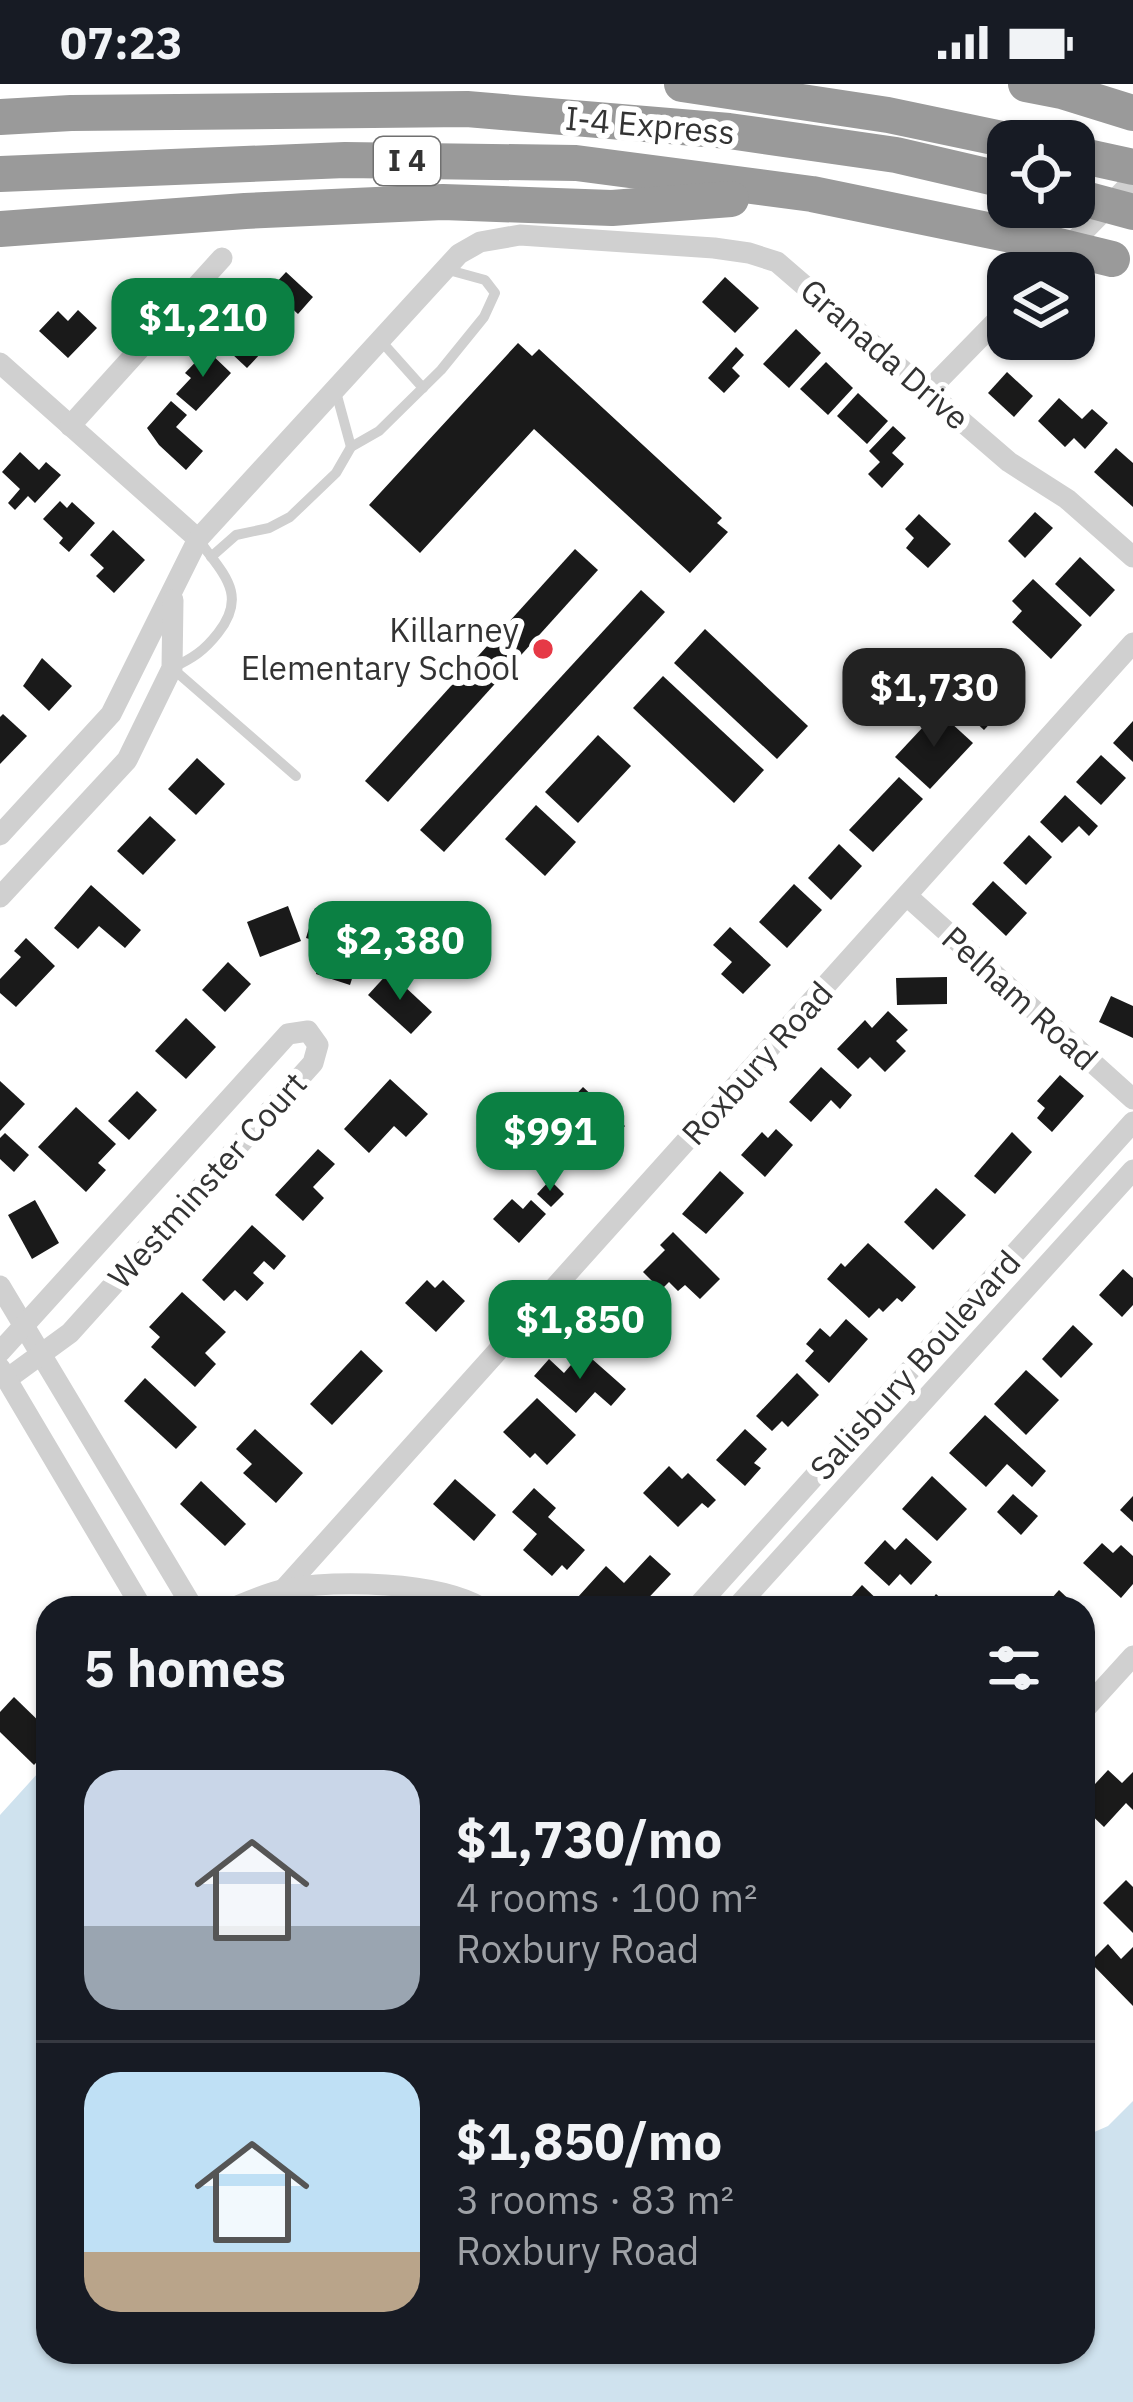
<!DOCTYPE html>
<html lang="en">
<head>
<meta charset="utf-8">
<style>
  :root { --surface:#171b24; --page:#242831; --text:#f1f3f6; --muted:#9ea1a6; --line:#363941; --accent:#0b8043 }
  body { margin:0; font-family:"IBM Plex Sans",sans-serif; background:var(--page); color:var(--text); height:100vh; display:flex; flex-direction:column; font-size:45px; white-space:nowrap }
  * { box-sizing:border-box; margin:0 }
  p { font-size:39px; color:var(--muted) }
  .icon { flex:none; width:66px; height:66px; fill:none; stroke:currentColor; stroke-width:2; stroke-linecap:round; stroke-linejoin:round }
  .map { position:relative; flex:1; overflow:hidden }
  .drawer { position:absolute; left:36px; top:1512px; width:1059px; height:768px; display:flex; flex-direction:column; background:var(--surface); border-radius:36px; box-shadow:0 3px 9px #0004 }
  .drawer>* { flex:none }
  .buttons { position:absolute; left:987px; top:36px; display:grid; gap:24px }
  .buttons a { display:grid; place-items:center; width:108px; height:108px; border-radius:24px; background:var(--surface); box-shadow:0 3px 9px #0004; font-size:60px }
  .price { position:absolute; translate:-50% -102px; padding:0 27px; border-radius:24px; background:var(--accent); color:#fff; font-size:39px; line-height:78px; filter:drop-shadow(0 3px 6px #0008) }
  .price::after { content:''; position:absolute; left:50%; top:72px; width:36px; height:27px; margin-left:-18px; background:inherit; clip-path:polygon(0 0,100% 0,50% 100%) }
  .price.active { background:#222; color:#fff }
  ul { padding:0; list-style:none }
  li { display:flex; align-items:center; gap:36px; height:300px; padding:0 48px }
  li+li { border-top:3px solid var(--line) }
  li span { display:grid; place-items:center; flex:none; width:336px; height:240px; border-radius:36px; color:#555 }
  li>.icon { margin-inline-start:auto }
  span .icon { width:144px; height:144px; fill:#fffc; stroke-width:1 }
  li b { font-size:51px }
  h2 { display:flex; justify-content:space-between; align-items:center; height:144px; padding:0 48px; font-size:51px }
  .status { display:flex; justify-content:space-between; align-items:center; height:84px; padding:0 60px; background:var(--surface); direction:ltr }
  .status svg { height:33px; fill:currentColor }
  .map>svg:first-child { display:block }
  .water { fill:#cfe2ee }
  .building { fill:#1a1a1a }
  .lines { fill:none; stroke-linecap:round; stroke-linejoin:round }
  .service { stroke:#d0d0d0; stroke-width:10 }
  .minor { stroke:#d0d0d0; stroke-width:21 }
  .motorway { stroke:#9a9a9a; stroke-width:36 }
  .motorway-bridge { stroke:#9a9a9a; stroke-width:36 }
  .poi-dot { fill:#e63946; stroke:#fff; stroke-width:4.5 }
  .labels { text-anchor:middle; stroke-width:12; stroke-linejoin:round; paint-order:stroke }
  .shield { fill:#fff; stroke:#707070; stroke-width:3 }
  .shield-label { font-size:30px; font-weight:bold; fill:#333 }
  .street-label { font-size:33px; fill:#333; stroke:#fff }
  .poi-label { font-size:33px; fill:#333; stroke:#fff; text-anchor:end }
</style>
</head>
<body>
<div class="status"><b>07:23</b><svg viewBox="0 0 49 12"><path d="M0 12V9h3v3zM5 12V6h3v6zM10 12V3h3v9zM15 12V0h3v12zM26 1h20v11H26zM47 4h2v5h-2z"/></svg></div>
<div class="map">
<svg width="1133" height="2318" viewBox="0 0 1133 2318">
  <rect width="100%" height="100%" fill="#fff"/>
  <path class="water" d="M 48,1678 L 48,2268 L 1083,2268 L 1083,2053 L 1108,2042 L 1133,2017 L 1133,2318 L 0,2318 L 0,1731 Z"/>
  <g class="building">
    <path d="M 286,188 L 313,213 L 298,230 L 287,220 L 277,232 L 260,216 Z"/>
    <path d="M 725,193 L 759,224 L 735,249 L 702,218 Z"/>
    <path d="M 250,219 L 281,248 L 247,284 L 216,255 Z"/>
    <path d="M 78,226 L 97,244 L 68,274 L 39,247 L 58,227 L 68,237 Z"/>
    <path d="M 796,245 L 821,269 L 789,304 L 763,280 Z"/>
    <path d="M 518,259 L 532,272 L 539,265 L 722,434 L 717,439 L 728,448 L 690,489 L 534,345 L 420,469 L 369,421 Z"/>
    <path d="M 736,263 L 744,271 L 732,284 L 740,292 L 724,309 L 708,294 Z"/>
    <path d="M 207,266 L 231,289 L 196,327 L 176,310 L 191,294 L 185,289 Z"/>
    <path d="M 826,278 L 853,304 L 828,331 L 800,305 Z"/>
    <path d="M 1007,288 L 1033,312 L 1014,333 L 988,309 Z"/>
    <path d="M 858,309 L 888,337 L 867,360 L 837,332 Z"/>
    <path d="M 1059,314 L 1082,335 L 1092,325 L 1108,339 L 1085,365 L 1074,354 L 1065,363 L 1038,337 Z"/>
    <path d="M 171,317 L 187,331 L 176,343 L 203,367 L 186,386 L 159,361 L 147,344 Z"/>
    <path d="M 893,342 L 906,354 L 892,369 L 904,380 L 882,404 L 868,390 L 880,378 L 869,367 Z"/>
    <path d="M 1116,364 L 1133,379 L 1133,423 L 1094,388 Z"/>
    <path d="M 20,368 L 39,386 L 46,378 L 61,391 L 35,419 L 28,412 L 15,426 L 8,419 L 20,405 L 2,388 Z"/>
    <path d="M 60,417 L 67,424 L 72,418 L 95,439 L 69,468 L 59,459 L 63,454 L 43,435 Z"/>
    <path d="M 1035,428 L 1053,444 L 1025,474 L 1008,457 Z"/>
    <path d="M 919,430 L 951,460 L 928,484 L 906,464 L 914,454 L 905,445 Z"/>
    <path d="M 113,446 L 145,476 L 114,509 L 96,492 L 104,484 L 90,471 Z"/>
    <path d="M 575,465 L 598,486 L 388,718 L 365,697 Z"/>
    <path d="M 1080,473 L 1115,506 L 1090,533 L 1055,500 Z"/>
    <path d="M 1033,495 L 1082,541 L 1051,575 L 1012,538 L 1022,527 L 1012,517 Z"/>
    <path d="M 641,506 L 665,528 L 444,768 L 420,746 Z"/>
    <path d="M 705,545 L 808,642 L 777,675 L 674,579 Z"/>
    <path d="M 42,574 L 72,602 L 49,627 L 23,602 Z"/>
    <path d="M 663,592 L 764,686 L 734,719 L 633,624 Z"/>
    <path d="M 987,596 L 1010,618 L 984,646 L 960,624 Z"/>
    <path d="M 905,598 L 920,613 L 904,631 L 888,616 Z"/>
    <path d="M 938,627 L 973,659 L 930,705 L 895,673 Z"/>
    <path d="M 3,630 L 27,652 L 0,680 L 0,633 Z"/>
    <path d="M 1133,637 L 1133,678 L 1113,659 Z"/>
    <path d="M 598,651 L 631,682 L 578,739 L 545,708 Z"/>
    <path d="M 1101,671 L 1126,694 L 1101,721 L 1076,698 Z"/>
    <path d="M 197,674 L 225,700 L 196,731 L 168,705 Z"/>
    <path d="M 899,693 L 923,715 L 873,768 L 849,746 Z"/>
    <path d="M 1065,711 L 1098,742 L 1089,752 L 1079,742 L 1062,759 L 1040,738 Z"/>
    <path d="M 536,721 L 576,758 L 545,792 L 505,755 Z"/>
    <path d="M 150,732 L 176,756 L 143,791 L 117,767 Z"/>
    <path d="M 1029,751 L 1052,773 L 1026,801 L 1003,779 Z"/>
    <path d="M 839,760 L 862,782 L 831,816 L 808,794 Z"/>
    <path d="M 993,797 L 1027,829 L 1006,852 L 972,820 Z"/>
    <path d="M 794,800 L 822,826 L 787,864 L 759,838 Z"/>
    <path d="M 91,801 L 141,846 L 125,864 L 99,842 L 78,865 L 54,844 Z"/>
    <path d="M 288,822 L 301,857 L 260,873 L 247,838 Z"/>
    <path d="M 315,824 L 369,842 L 350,901 L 316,890 L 326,860 L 306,854 Z"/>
    <path d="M 730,843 L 771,881 L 743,910 L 721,890 L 732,878 L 713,861 Z"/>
    <path d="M 26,854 L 55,882 L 16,923 L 0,909 L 0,895 L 21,873 L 14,867 Z"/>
    <path d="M 228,878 L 251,900 L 225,928 L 202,906 Z"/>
    <path d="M 389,888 L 432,928 L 411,950 L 368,911 Z"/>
    <path d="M 947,893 L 947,920 L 897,921 L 896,894 Z"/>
    <path d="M 1111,912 L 1133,922 L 1133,954 L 1099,938 Z"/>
    <path d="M 888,927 L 908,946 L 896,957 L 906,967 L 885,988 L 870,973 L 858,985 L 837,965 L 865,936 L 872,944 Z"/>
    <path d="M 186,934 L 216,963 L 186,995 L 155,967 Z"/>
    <path d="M 821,983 L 852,1011 L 840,1025 L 831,1016 L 811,1038 L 789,1018 Z"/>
    <path d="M 1060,991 L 1084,1012 L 1052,1048 L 1037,1034 L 1045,1024 L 1037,1017 Z"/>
    <path d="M 390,995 L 428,1030 L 406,1053 L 394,1042 L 369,1069 L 344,1045 Z"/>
    <path d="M 0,997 L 25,1020 L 0,1047 Z"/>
    <path d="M 583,1003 L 625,1042 L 585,1086 L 564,1067 L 586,1043 L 564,1023 Z"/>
    <path d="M 137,1007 L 157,1026 L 129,1056 L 108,1037 Z"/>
    <path d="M 76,1023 L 116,1060 L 98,1079 L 106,1086 L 86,1108 L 38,1063 Z"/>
    <path d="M 776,1045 L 793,1061 L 765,1093 L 741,1071 L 762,1048 L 768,1054 Z"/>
    <path d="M 1012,1048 L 1032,1068 L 995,1110 L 974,1092 Z"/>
    <path d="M 5,1049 L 29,1071 L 14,1088 L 0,1075 L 0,1054 Z"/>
    <path d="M 318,1065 L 335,1080 L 313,1103 L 324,1114 L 303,1137 L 275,1111 Z"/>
    <path d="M 720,1087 L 744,1109 L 706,1150 L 682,1130 Z"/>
    <path d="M 550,1096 L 564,1110 L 551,1123 L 537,1110 Z"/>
    <path d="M 936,1104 L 966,1131 L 933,1166 L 904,1138 Z"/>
    <path d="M 512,1115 L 523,1125 L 531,1116 L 546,1130 L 519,1159 L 493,1135 Z"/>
    <path d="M 35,1116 L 59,1159 L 32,1175 L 8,1131 Z"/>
    <path d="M 252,1141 L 286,1172 L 274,1186 L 264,1177 L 253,1189 L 264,1199 L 247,1217 L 235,1206 L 224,1217 L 202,1196 Z"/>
    <path d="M 673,1148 L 720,1195 L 700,1215 L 685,1201 L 678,1207 L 669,1198 L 661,1206 L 643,1188 L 665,1166 L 660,1161 Z"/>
    <path d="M 868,1159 L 916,1203 L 902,1218 L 897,1214 L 883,1228 L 879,1224 L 869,1234 L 827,1195 L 841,1179 L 845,1183 Z"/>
    <path d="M 1123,1185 L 1133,1194 L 1133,1221 L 1122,1233 L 1099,1211 Z"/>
    <path d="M 427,1196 L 435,1204 L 443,1196 L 465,1217 L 436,1248 L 405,1219 Z"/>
    <path d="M 629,1207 L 639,1217 L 643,1214 L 662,1232 L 647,1247 L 635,1236 L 628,1244 L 622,1238 L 603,1257 L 585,1240 L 610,1214 L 616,1220 Z"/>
    <path d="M 182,1208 L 226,1248 L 205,1269 L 216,1280 L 195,1303 L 151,1263 L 160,1253 L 149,1243 Z"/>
    <path d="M 846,1235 L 868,1255 L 829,1299 L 805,1277 L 814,1267 L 806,1260 L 820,1244 L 830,1253 Z"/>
    <path d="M 1073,1241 L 1093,1260 L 1061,1294 L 1042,1275 Z"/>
    <path d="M 361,1266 L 383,1287 L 332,1341 L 310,1320 Z"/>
    <path d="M 583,1267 L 626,1305 L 611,1322 L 595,1308 L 576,1329 L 534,1292 L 549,1275 L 564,1289 Z"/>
    <path d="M 1026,1286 L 1059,1316 L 1026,1351 L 994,1320 Z"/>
    <path d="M 797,1289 L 819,1311 L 788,1343 L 782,1337 L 772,1347 L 756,1332 Z"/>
    <path d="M 145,1294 L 197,1343 L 176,1365 L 124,1317 Z"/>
    <path d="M 537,1314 L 576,1351 L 547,1381 L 535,1369 L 530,1374 L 503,1348 Z"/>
    <path d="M 985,1331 L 1046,1387 L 1032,1403 L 1007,1380 L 986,1403 L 949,1369 Z"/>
    <path d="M 255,1345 L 303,1389 L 276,1419 L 243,1389 L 252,1380 L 236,1365 Z"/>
    <path d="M 745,1345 L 767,1365 L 754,1379 L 761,1384 L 745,1402 L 716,1376 Z"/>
    <path d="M 669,1382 L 682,1395 L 688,1389 L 716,1416 L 708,1424 L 702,1419 L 678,1443 L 643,1409 Z"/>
    <path d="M 932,1392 L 967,1425 L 937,1457 L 902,1425 Z"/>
    <path d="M 455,1395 L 496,1431 L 474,1457 L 433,1420 Z"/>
    <path d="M 201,1397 L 246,1440 L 225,1462 L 180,1420 Z"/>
    <path d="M 534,1404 L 556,1424 L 548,1433 L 585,1466 L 567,1486 L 562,1481 L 552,1492 L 523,1466 L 537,1450 L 512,1428 Z"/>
    <path d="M 1013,1410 L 1038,1432 L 1021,1451 L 997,1428 Z"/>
    <path d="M 1133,1412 L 1133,1438 L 1120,1426 Z"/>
    <path d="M 906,1454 L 932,1478 L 911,1501 L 900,1490 L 889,1502 L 864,1479 L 885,1456 L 895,1466 Z"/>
    <path d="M 1102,1459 L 1113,1469 L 1121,1461 L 1133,1472 L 1133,1500 L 1121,1514 L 1083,1479 Z"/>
    <path d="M 650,1471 L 671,1490 L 639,1524 L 590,1524 L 578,1513 L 606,1482 L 624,1499 Z"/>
    <path d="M 862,1501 L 886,1524 L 841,1524 Z"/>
    <path d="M 1059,1506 L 1078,1524 L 1043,1524 Z"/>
    <path d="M 936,1510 L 945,1518 L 940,1524 L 925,1524 Z"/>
    <path d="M 14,1613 L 48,1646 L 48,1666 L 34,1681 L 0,1648 L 0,1628 Z"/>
    <path d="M 1108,1686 L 1122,1699 L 1133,1688 L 1133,1726 L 1126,1719 L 1104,1743 L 1083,1723 L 1083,1713 Z"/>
    <path d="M 1126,1796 L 1133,1803 L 1133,1849 L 1103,1819 Z"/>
    <path d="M 1108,1860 L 1121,1875 L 1133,1863 L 1133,1922 L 1090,1878 Z"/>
  </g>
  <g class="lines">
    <g class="service">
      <path d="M 381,257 L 423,304"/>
      <path d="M 336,308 L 351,363"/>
      <path d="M 198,455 C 222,489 249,510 218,549 C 204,567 193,574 172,584 L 296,692"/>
      <path d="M 211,473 L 236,451 L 269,444 L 290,433 L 336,389 L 351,363 L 379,347 L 441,286 L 484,233 L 495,209 L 485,196 L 445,185"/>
    </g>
    <g class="minor">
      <path d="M 1043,189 L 1133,97"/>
      <path d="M 0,279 L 198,455"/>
      <path d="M 926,309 L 1008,225"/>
      <path d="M 70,342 L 222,174"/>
      <path d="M 0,751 L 111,630 L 198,455 L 459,170 L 480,158 L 520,151 L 714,164 L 749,169 L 777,178 L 1009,378 L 1067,415 L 1133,473"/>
      <path d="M 907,812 L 1133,1015"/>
      <path d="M 0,813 L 127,676 L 172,584 L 173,516"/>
      <path d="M 0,1202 L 193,1524"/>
      <path d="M 0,1268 L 288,950 L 308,947 L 318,961 L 313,979 L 70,1249 L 7,1295"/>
      <path d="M 0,1284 L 142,1524"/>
      <path d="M 284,1505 L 1133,559"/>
      <path d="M 232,1524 C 249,1518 268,1508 286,1505 C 337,1496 436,1497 482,1524"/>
      <path d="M 696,1524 L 1133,1038"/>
      <path d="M 736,1524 L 1133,1086"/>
      <path d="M 1083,1627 L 1133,1572"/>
    </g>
    <g class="motorway">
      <path d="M 682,0 L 888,31 L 1012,57"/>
      <path d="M 1026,0 L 1062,7 L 1133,29"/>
      <path d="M 0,33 L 71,29 L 467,25 L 729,47 L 896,71 L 1008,97"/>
      <path d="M 1074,70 L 1133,83"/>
      <path d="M 0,90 L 345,76 L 576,79 L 812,110 L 1026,154"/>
      <path d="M 0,145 L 245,127 L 443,118 L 612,124 L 731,115"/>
    </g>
    <g class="motorway-bridge">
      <path d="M 1074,112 L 1133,128"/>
      <path d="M 1026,154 L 1112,175"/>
    </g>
  </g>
  <circle class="poi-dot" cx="543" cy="565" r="12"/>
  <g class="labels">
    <rect class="shield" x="374" y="53" width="66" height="48" rx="9"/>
    <g class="shield-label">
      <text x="407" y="87">I 4</text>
    </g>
    <g class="street-label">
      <text transform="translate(650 41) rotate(5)" y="12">I-4 Express</text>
      <text transform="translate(885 270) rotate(41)" y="12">Granada Drive</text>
      <text transform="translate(1020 914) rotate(42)" y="12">Pelham Road</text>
      <text transform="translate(757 979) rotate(-48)" y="12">Roxbury Road</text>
      <text transform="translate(207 1096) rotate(-48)" y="12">Westminster Court</text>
      <text transform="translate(915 1281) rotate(-48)" y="12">Salisbury Boulevard</text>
    </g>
    <g class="poi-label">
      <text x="519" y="558">Killarney<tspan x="519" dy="38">Elementary School</tspan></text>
    </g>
  </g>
</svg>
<div class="buttons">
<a><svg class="icon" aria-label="locate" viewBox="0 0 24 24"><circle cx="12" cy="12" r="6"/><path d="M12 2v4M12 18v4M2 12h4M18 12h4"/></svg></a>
<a><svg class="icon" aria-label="layers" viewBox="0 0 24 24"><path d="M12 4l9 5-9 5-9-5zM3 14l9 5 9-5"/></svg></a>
</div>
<b class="price" style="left:203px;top:296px">$1,210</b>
<b class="price active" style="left:934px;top:666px">$1,730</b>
<b class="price" style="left:400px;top:919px">$2,380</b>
<b class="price" style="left:550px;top:1110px">$991</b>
<b class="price" style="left:580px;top:1298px">$1,850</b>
<section class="drawer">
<h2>5 homes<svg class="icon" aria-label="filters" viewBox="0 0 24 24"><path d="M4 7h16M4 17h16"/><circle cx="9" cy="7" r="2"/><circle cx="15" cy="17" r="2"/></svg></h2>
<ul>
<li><span style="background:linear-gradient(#c9d6e8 65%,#9aa5b1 0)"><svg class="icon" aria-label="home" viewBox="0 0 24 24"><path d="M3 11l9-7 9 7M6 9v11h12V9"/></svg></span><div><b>$1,730/mo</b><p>4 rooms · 100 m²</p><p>Roxbury Road</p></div></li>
<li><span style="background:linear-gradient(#bfe0f5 75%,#b9a48a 0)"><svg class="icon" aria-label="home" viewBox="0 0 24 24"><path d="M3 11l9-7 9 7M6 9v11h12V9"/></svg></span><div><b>$1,850/mo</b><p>3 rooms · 83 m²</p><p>Roxbury Road</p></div></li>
</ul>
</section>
</div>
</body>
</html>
